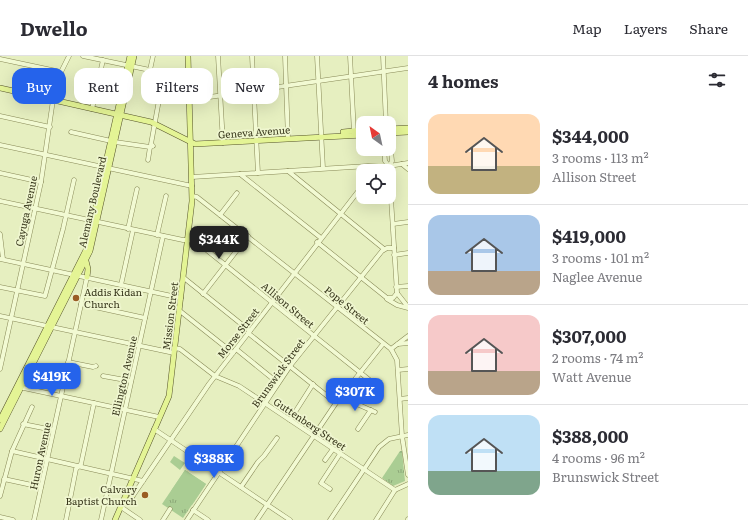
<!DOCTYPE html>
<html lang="en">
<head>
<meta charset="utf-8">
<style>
  :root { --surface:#fff; --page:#f2f2f3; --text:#2b2b33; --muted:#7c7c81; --line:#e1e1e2; --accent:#2563eb }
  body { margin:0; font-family:Literata,serif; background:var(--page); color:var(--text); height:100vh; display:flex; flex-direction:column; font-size:15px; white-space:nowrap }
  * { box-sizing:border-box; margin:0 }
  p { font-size:13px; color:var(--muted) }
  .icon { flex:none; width:22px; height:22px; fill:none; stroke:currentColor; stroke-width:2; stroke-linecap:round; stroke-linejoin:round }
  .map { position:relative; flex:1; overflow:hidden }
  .side { display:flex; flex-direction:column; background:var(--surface); width:340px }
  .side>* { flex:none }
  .banner { position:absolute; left:12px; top:12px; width:336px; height:36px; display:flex; gap:8px }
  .needle { width:26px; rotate:327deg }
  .tools { position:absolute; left:356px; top:60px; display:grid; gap:8px }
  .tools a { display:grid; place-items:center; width:40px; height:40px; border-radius:8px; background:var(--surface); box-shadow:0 4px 16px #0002; font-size:20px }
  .price { position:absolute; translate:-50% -34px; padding:0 9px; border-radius:8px; background:var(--accent); color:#fff; font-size:13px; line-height:26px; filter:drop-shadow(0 1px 2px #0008) }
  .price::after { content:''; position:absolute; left:50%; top:24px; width:12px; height:9px; margin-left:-6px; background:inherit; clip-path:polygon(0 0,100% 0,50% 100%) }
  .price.current { background:#222; color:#fff }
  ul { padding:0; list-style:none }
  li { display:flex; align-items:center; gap:12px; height:100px; padding:0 20px }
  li+li { border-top:1px solid var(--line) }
  li span { display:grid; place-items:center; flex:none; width:112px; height:80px; border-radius:12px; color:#555 }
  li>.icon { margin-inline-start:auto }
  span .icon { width:48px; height:48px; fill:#fffc; stroke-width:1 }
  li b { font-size:17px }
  h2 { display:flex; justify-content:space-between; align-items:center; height:48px; padding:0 20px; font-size:17px }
  .chip { padding:0 14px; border-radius:12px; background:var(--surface); box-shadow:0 4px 16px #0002; font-size:14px; line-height:36px }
  .chip.current { background:var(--accent); color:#fff }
  header { display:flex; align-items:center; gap:24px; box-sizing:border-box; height:56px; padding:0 20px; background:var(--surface); border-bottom:1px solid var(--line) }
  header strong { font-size:19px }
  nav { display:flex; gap:22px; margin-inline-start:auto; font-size:14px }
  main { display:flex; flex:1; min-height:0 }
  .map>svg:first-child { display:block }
  .grass { fill:url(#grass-tufts) }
  .garden { fill:#aacd93 }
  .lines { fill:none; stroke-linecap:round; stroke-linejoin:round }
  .minor-casing { stroke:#888957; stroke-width:5 }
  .major-casing { stroke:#56542c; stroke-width:6 }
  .minor { stroke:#f2fad3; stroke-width:4 }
  .major { stroke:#e4f495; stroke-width:5 }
  .poi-dot { fill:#9a5d25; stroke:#eff6cf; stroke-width:1.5 }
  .labels { text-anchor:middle; stroke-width:3.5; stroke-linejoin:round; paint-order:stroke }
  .street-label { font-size:10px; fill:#38371c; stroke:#eff6cf }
  .poi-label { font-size:10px; fill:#38371c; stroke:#eff6cf; text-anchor:start }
</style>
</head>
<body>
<header>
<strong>Dwello</strong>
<nav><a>Map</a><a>Layers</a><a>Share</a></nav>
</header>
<main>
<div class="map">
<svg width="408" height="464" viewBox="0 0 408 464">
  <defs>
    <pattern id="grass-tufts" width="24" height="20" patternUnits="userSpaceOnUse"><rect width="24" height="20" fill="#aacd93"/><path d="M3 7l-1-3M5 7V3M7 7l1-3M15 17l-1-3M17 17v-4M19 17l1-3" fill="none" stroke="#8ba777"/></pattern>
  </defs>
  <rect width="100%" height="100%" fill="#e6efc0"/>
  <g class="grass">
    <path d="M 400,395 L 402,395 L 405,425 L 393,430 L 382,422 Z"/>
    <path d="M 185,414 L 206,428 L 183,462 L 162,448 Z"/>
  </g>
  <g class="garden">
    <path d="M 174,400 L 185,407 L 180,414 L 170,406 Z"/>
    <path d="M 185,414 L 206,428 L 192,449 L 171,435 Z"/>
  </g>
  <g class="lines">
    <g class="minor-casing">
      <g id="minor">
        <path d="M 83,0 L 188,22"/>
        <path d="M 218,0 L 223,87"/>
        <path d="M 252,0 L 258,117"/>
        <path d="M 285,0 L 288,83"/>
        <path d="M 317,0 L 323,112"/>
        <path d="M 350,0 L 354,77"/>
        <path d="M 383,0 L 386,67"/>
        <path d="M 0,3 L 61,16"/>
        <path d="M 150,14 L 153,0"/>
        <path d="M 189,44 L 408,12"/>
        <path d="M 92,53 L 103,4"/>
        <path d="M 0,60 L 50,71"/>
        <path d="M 71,76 L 111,85"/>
        <path d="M 389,76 L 392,105 L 389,111 L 397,237 L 408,251"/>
        <path d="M 115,86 L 150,91 L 148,104"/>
        <path d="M 0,89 L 192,130"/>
        <path d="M 150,91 L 153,90 L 151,88 L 161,33"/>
        <path d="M 384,93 L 385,105 L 389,110"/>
        <path d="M 402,108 L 408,113"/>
        <path d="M 288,115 L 384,193"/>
        <path d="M 375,115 L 395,109 L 408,107"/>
        <path d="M 0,117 L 41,126"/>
        <path d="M 240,118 L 321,182"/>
        <path d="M 192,121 L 368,110 L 389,111"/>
        <path d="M 192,140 L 197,141 L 220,159 L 391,293 L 397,304 L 402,380 L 408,419"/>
        <path d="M 0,145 L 183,184 L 194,184 L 377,330"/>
        <path d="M 220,159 L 237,137"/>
        <path d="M 393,168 L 408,166"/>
        <path d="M 128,173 L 137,133"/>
        <path d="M 0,178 L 3,203"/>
        <path d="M 157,179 L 166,140"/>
        <path d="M 317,186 L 387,242 L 393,242 L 397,237"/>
        <path d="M 394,199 L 408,197"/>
        <path d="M 0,203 L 181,242"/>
        <path d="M 184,222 L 250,275"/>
        <path d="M 121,229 L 133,174"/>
        <path d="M 0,231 L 45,240 L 63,173 L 74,124"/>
        <path d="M 396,231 L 408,230"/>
        <path d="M 203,238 L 248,180"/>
        <path d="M 387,243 L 397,249 L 408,252"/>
        <path d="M 81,248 L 145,262"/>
        <path d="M 180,255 L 233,297"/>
        <path d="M 0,260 L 174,297"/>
        <path d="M 248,277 L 336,347"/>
        <path d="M 398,288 L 408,287"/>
        <path d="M 174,292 L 180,293 L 215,320 L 239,330 L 395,434"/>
        <path d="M 236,293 L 278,327"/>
        <path d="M 391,293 L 408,280"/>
        <path d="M 68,306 L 93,311 L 96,310"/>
        <path d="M 0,313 L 41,126 L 53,44 L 61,16 L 69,0"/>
        <path d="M 398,314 L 408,313"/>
        <path d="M 103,320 L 131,325"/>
        <path d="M 19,331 L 159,361"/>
        <path d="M 341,341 L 375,356"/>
        <path d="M 400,343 L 408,342"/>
        <path d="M 290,364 L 313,328"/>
        <path d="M 23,368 L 53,374"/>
        <path d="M 154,373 L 290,464"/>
        <path d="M 358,373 L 371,354"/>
        <path d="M 12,395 L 143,425"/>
        <path d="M 325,404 L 333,393"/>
        <path d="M 4,423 L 41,431"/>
        <path d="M 241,431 L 258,406 L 264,400 L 277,382"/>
        <path d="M 330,433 L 321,427 L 340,398"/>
        <path d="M 0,440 L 12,395 L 32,351"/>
        <path d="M 132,441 L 209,328 L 363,129"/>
        <path d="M 121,451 L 140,464"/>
        <path d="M 193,454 L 208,464"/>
        <path d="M 0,461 L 13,464"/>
        <path d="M 34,464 L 87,221"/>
        <path d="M 66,464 L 76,413 L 81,408 L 94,347"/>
        <path d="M 101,464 L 163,180"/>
        <path d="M 163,464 L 170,453"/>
        <path d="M 187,464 L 290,310 L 382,195 L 387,192 L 394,192"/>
        <path d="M 257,464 L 336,347 L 383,288"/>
        <path d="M 330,464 L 379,391 L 389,383 L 408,379"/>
        <path d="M 376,464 L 395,434 L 408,428"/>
        <path d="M 408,464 L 408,463"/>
      </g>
    </g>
    <g class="major-casing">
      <g id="major">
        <path d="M 0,32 L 151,66 L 195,88 L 363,79"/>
        <path d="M 389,73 L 408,72"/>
        <path d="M 343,76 L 363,74"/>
        <path d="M 389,77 L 408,76"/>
        <path d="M 86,205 L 88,213 L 87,221"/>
        <path d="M 0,364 L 86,194 L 130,0"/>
        <path d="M 0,373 L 90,195 L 134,0"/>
        <path d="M 122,447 L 128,446 L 132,441"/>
        <path d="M 115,464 L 169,340 L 192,145 L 188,0"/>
      </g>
    </g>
    <use href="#minor" class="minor"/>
    <use href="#major" class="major"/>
  </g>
  <g class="poi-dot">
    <circle cx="76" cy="242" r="4"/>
    <circle cx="145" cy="439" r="4"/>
  </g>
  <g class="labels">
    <g class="street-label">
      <text transform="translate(254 76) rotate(-4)" y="4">Geneva Avenue</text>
      <text transform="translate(92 146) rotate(-77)" y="4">Alemany Boulevard</text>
      <text transform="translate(26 155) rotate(-78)" y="4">Cayuga Avenue</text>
      <text transform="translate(288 249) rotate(40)" y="4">Allison Street</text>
      <text transform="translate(347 249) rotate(39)" y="4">Pope Street</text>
      <text transform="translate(170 260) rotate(-83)" y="4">Mission Street</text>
      <text transform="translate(238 277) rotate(-52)" y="4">Morse Street</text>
      <text transform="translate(278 317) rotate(-54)" y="4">Brunswick Street</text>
      <text transform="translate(124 320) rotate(-77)" y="4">Ellington Avenue</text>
      <text transform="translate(310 368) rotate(34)" y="4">Guttenberg Street</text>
      <text transform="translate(40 400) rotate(-78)" y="4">Huron Avenue</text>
    </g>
    <g class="poi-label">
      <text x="84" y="240">Addis Kidan<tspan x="84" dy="12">Church</tspan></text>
      <text x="137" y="437" text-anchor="end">Calvary<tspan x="137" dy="12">Baptist Church</tspan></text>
    </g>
  </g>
</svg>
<div class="tools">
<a><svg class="needle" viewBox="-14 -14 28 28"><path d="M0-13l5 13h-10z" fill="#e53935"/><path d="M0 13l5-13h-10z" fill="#7c7c81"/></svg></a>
<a><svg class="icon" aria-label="locate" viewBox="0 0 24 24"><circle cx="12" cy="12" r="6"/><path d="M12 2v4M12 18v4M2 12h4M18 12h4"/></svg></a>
</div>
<b class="price current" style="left:219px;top:204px">$344K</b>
<b class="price" style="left:52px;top:341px">$419K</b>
<b class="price" style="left:355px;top:356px">$307K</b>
<b class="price" style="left:214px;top:423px">$388K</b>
<div class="banner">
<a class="chip current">Buy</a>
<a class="chip">Rent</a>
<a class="chip">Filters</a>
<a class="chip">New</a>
</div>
</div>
<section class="side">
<h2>4 homes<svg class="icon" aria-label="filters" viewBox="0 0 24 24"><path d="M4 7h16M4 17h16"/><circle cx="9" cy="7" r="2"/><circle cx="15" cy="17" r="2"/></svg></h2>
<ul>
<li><span style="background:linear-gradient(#ffd9b3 65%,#c2b280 0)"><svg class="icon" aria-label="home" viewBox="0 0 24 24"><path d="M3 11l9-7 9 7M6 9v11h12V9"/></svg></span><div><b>$344,000</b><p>3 rooms · 113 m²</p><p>Allison Street</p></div></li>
<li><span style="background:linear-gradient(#a9c7e8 70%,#b9a48a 0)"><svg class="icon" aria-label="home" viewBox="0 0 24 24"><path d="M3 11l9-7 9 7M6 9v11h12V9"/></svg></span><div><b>$419,000</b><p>3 rooms · 101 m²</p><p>Naglee Avenue</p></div></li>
<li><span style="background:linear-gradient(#f6c9c9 70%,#b9a48a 0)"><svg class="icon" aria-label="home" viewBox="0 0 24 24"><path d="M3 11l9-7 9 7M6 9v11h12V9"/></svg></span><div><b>$307,000</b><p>2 rooms · 74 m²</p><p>Watt Avenue</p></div></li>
<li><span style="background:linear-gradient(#bfe0f5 70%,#7fa58c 0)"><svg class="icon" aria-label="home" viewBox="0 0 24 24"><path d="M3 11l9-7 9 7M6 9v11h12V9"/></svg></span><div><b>$388,000</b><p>4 rooms · 96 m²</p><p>Brunswick Street</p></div></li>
</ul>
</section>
</main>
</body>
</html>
